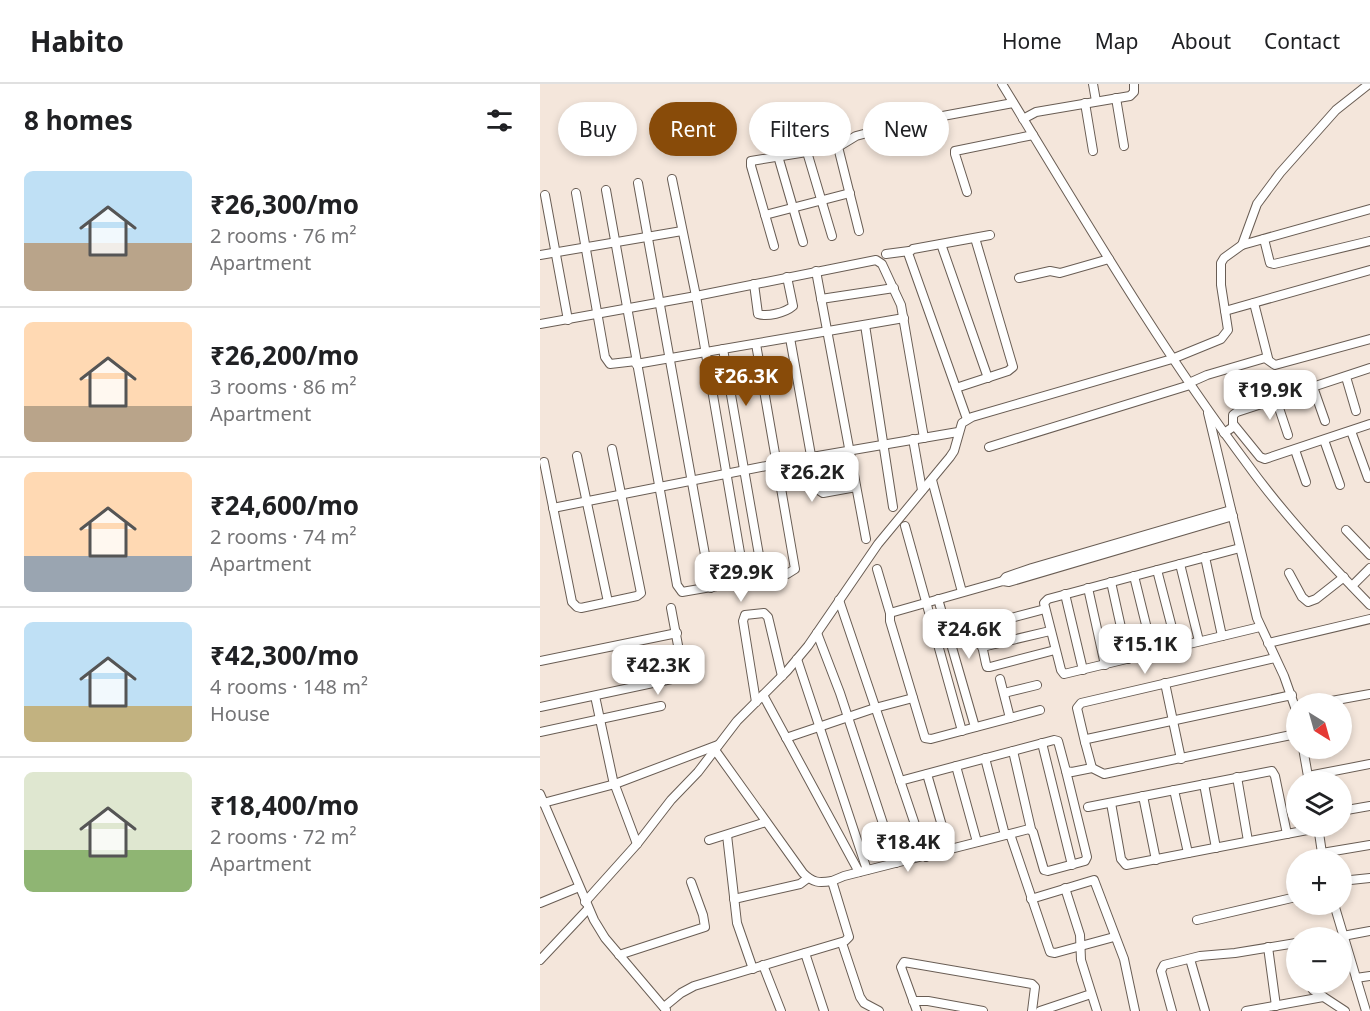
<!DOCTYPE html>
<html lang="en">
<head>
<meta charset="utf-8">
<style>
  :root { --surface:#fff; --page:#f6f6f6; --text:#202124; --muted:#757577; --line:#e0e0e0; --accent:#884b09 }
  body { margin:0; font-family:"Noto Sans",sans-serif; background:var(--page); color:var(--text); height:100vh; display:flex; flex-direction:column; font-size:22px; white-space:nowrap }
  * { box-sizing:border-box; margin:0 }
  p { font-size:20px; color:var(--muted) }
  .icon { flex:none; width:33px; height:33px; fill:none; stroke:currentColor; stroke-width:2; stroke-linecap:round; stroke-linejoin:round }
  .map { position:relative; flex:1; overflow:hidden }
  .sheet { display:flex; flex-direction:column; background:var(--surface); width:540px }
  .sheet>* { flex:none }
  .banner { position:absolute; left:18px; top:18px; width:570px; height:54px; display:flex; gap:12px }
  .needle { width:39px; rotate:143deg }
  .fabs { position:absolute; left:746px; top:609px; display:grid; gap:12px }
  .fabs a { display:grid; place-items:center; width:66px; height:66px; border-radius:50%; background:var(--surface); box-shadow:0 3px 9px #0003; font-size:30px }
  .price { position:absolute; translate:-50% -51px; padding:0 14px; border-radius:12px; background:#fff; color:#222; font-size:20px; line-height:39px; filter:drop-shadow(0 2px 3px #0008) }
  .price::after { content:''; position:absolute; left:50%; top:36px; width:18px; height:14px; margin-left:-9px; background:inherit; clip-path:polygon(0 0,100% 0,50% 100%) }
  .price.current { background:var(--accent); color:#fff }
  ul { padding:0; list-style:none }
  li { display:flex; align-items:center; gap:18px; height:150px; padding:0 24px }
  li+li { border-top:2px solid var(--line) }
  li span { display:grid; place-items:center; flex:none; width:168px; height:120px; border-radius:9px; color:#555 }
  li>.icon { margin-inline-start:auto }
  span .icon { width:72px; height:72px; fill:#fffc; stroke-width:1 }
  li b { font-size:26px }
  h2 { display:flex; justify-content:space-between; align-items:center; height:72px; padding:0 24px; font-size:26px }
  .tag { padding:0 21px; border-radius:27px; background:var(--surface); box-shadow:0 3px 9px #0003; font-size:21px; line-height:54px }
  .tag.current { background:var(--accent); color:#fff }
  header { display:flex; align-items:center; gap:36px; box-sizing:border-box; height:84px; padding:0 30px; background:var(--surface); border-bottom:2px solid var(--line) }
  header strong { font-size:28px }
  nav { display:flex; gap:33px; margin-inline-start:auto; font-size:21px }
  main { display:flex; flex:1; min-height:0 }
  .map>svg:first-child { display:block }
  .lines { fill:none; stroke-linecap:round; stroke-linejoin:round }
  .minor-casing { stroke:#695d54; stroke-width:10 }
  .minor { stroke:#fff; stroke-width:8 }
</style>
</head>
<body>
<header>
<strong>Habito</strong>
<nav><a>Home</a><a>Map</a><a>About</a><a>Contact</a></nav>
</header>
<main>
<section class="sheet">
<h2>8 homes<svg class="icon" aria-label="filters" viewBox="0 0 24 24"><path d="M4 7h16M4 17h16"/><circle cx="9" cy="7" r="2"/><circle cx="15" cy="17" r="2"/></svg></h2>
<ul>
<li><span style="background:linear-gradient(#bfe0f5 60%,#b9a48a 0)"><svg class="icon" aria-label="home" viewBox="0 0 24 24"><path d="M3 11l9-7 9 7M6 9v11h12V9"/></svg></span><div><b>₹26,300/mo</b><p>2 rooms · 76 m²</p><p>Apartment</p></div></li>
<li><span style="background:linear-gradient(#ffd9b3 70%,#b9a48a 0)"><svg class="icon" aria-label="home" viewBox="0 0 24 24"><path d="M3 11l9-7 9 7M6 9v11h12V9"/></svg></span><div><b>₹26,200/mo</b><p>3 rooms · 86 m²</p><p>Apartment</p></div></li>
<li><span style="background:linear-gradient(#ffd9b3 70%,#9aa5b1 0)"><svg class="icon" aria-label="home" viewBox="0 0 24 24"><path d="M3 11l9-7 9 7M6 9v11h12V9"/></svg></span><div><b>₹24,600/mo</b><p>2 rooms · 74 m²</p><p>Apartment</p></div></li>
<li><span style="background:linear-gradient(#bfe0f5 70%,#c2b280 0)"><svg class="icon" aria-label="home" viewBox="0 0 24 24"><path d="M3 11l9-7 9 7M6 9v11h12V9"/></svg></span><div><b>₹42,300/mo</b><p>4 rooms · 148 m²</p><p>House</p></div></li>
<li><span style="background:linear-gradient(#dfe7d0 65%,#8fb573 0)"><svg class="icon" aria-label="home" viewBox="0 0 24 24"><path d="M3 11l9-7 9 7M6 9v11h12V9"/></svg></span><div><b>₹18,400/mo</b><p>2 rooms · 72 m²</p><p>Apartment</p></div></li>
</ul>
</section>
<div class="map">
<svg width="830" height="927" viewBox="0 0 830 927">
  <rect width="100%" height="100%" fill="#f4e6db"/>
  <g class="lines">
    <g class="minor-casing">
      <g id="minor">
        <path d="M 462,0 C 541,129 617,260 708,381 C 744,431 787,477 830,521"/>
        <path d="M 553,0 L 556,17"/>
        <path d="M 576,14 L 584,62"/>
        <path d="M 545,19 L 553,67"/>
        <path d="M 483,35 L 496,28 L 590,12 L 594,8 L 594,0"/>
        <path d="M 298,63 L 319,147"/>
        <path d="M 267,68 L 292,152"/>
        <path d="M 238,72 L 263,158"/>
        <path d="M 132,95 L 156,212 L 205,498"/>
        <path d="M 98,99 L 171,504"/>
        <path d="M 66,106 L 137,501 L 142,508 L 247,490 L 255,485 L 216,260"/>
        <path d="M 427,108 L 415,70 L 415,67 L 493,51"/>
        <path d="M 36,109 L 65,273 L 70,280 L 96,277"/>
        <path d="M 5,111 L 28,236"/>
        <path d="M 225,131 L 310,109"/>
        <path d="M 724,155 L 730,179 L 734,180 L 830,157"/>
        <path d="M 401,160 L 448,294"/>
        <path d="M 702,161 L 830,125"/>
        <path d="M 234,162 L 211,82 L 211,77 L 298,63 L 316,52 L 365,39 L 473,19"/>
        <path d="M 346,170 L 369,167"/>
        <path d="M 0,171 L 142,147"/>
        <path d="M 276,187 L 326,455"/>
        <path d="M 479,194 L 510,187 L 520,189 L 569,175"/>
        <path d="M 214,200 L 218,230 C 227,233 245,229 253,222 L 247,193"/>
        <path d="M 281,215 L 354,204"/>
        <path d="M 714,219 L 728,274"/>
        <path d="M 685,227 L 830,186"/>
        <path d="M 0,240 L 156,212 L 336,176 L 342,180 L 361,221 L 384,354"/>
        <path d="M 325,241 L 353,423"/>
        <path d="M 250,254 L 277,405 L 283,409 L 316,403"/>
        <path d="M 183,265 L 223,494"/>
        <path d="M 96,280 L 364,234"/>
        <path d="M 806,293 L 816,327"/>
        <path d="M 649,299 L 667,291 L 725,274 L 735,281 L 830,255"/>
        <path d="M 773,303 L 785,337"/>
        <path d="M 416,304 L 468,287 L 473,283 L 435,154"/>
        <path d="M 736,315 L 748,351"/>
        <path d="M 668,329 L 717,534 L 744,592 L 756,626"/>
        <path d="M 427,335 L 368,169 L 373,165 L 450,151"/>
        <path d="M 694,341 L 720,373 L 725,375 L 830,340"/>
        <path d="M 811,347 L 828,394"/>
        <path d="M 684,349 L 693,343 L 693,331 L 697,328 L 830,284"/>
        <path d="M 373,355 L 382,406"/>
        <path d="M 784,356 L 800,401"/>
        <path d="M 449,363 L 650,301"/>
        <path d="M 755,366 L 766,398"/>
        <path d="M 37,372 L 68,518"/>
        <path d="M 4,378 L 32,518 L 37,523 L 41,524 L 97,512 L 101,509 L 72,365"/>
        <path d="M 392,396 L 422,508"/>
        <path d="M 13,424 L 272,373 L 418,348"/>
        <path d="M 365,442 L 422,647"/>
        <path d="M 806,446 L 830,471"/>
        <path d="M 700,464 L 508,515 L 504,519 L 521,586 L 524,590 L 720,543"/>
        <path d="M 665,473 L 682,552"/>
        <path d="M 640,480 L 659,557"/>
        <path d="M 337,485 L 350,529"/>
        <path d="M 617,486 L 637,563"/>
        <path d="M 749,489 L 762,513 L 768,518 L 776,515 L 804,493"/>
        <path d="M 594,492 L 613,569"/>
        <path d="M 463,497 L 466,493 L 492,484 L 691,426"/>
        <path d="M 571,498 L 588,575"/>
        <path d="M 812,502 L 830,484"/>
        <path d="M 548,504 L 565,581"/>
        <path d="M 525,510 L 543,586"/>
        <path d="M 398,515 L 435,643"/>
        <path d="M 299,516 L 386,773"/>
        <path d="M 505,525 L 440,542 L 439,547 L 446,580 L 447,583 L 450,583 L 515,566"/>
        <path d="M 277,549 L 300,609 L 356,779"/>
        <path d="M 728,559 L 830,535"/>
        <path d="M 442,563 L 510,547"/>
        <path d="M 257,575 L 327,786"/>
        <path d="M 0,577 L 137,549"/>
        <path d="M 460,595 L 470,634"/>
        <path d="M 625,599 L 641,675"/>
        <path d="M 464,609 L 497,601"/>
        <path d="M 223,611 L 319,788"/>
        <path d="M 55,612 L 73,696 L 97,760"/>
        <path d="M 216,618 L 203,537 L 205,531 L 224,529 L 228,533 L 242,592"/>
        <path d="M 775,620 L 830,610"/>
        <path d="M 0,623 L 141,593 L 143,588 L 131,524"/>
        <path d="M 500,626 L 391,655 L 385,654 L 350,537 L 350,529 L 463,497 L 469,498 L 693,432"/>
        <path d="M 0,648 L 121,622"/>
        <path d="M 246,654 L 335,624 L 373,614"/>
        <path d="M 545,658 L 537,624 L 541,619 L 735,574"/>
        <path d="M 502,659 L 532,781"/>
        <path d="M 763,664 L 769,698"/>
        <path d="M 175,666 L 263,789 C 273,799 279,799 292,797"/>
        <path d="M 473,667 L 491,745"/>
        <path d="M 445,674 L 465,751"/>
        <path d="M 416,682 L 437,758"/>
        <path d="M 552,684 L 545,658 L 547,655 L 752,611"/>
        <path d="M 387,690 L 409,766"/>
        <path d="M 768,692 L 830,680"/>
        <path d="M 697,693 L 708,757"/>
        <path d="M 360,697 L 514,656 L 518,657 L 526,687 L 532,688 L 552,684 L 564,690 L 756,650"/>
        <path d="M 664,700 L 676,764"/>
        <path d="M 634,706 L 648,769"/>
        <path d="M 0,710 L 54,836 L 65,854 L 126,926"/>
        <path d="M 603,712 L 616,776"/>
        <path d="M 3,719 L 75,700 L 178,661"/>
        <path d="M 571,719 L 581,775 L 586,781 L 778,744"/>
        <path d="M 548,723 L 732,687 L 735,692 L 747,750"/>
        <path d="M 801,727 L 830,722"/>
        <path d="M 778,742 L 783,776"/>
        <path d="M 470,750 L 510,868 L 515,869 L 574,853"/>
        <path d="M 187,751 L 197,839 L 213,885"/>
        <path d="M 169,756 L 226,738"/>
        <path d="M 782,769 L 830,761"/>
        <path d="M 801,797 L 830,794"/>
        <path d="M 525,804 L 540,851 L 541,876 L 557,927"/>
        <path d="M 194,815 L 260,800 L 268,794"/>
        <path d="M 491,815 L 554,796 L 584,875 L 595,927"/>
        <path d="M 45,818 L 97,760 L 131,716 L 158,688 L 197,637 L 247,587 L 268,562 L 338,460 L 410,373 L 414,367 L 422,339 L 432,333 L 632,275 L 681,255 L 688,246 L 681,201 L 681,179 L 684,174 L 702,161 L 717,120 L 740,89 L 796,26 L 829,0"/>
        <path d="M 0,819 L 39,803"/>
        <path d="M 794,820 L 826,927"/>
        <path d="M 657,836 L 756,813"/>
        <path d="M 803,852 L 830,847"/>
        <path d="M 302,859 L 320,913 L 324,919 L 339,927"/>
        <path d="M 728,863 L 736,922"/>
        <path d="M 265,869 L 284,927"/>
        <path d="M 79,871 L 165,843 L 163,831 L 151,798"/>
        <path d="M 650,875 L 665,927"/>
        <path d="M 0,876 L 48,825"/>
        <path d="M 223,881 L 241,927"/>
        <path d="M 816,894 L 830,892"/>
        <path d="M 768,898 L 773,906 L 805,927"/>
        <path d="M 373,917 L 388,917 L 443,927"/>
        <path d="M 124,923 L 141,909 L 154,902 L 305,857 L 309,853 L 292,797 L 304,792 L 489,745 L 493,748 L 504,786 L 508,787 L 545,777 L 547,773 L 526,687"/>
        <path d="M 377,927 L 361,883 L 364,878 L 492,900 L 495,903 L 492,927"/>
        <path d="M 500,927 L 551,910"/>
        <path d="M 632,927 L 621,887 L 624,881 L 660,872 L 695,869 L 756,859"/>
        <path d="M 706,927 L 783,913"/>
      </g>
    </g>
    <use href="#minor" class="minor"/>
  </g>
</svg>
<div class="fabs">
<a><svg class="needle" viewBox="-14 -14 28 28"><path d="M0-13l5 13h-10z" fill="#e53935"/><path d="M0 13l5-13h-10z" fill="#757577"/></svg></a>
<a><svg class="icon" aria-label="layers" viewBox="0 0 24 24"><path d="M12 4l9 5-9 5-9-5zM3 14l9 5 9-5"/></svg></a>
<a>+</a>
<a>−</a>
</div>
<b class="price current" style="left:206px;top:323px">₹26.3K</b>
<b class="price" style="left:730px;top:337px">₹19.9K</b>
<b class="price" style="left:272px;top:419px">₹26.2K</b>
<b class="price" style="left:201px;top:519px">₹29.9K</b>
<b class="price" style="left:429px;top:576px">₹24.6K</b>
<b class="price" style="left:605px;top:591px">₹15.1K</b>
<b class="price" style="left:118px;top:612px">₹42.3K</b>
<b class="price" style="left:368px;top:789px">₹18.4K</b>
<div class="banner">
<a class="tag">Buy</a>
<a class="tag current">Rent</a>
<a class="tag">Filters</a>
<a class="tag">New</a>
</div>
</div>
</main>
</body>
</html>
